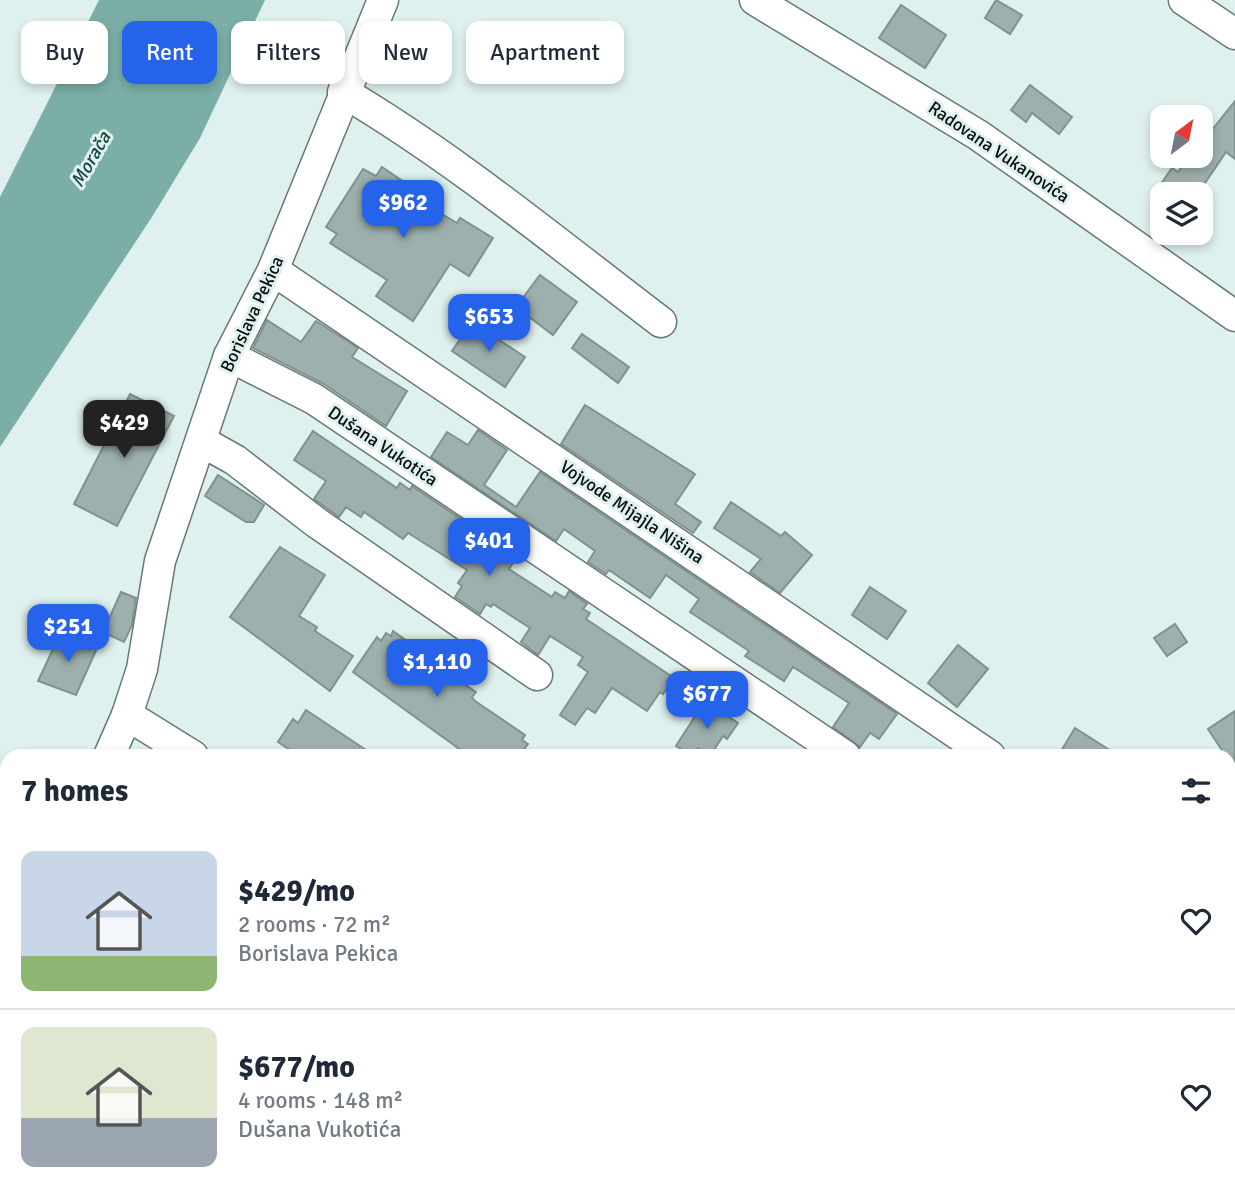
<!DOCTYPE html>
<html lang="en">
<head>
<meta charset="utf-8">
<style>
  :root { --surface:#fff; --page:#f6f6f7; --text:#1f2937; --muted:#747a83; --line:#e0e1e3; --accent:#2563eb }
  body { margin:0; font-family:Signika,sans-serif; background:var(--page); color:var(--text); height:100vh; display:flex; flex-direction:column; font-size:26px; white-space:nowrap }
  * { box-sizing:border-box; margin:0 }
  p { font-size:23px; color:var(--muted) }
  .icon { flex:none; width:38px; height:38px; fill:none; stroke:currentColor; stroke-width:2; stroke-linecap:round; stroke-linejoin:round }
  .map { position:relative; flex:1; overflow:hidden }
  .side { position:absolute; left:0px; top:749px; width:1236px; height:448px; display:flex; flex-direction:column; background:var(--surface); border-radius:21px 21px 0 0; box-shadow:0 4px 10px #0003 }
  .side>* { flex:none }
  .guide { position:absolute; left:21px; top:21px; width:700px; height:63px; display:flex; gap:14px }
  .needle { width:46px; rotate:32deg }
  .controls { position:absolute; left:1150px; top:105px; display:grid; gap:14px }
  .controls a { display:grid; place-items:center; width:63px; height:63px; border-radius:14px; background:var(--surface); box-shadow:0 4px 10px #0003; font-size:35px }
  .price { position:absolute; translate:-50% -60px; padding:0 16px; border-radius:14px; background:var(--accent); color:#fff; font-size:23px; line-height:46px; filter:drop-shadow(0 2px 4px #0008) }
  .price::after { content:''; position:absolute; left:50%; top:42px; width:21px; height:16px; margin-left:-10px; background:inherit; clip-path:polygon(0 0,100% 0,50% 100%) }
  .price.on { background:#222; color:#fff }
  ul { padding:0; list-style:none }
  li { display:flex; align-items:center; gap:21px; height:175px; padding:0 21px }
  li+li { border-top:2px solid var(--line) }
  li span { display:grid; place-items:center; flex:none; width:196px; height:140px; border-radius:14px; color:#555 }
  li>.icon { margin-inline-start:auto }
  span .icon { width:84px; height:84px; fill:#fffc; stroke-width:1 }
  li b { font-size:30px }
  h2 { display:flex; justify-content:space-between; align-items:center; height:84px; padding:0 21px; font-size:30px }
  .chip { padding:0 24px; border-radius:14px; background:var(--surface); box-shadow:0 4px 10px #0003; font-size:24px; line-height:63px }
  .chip.on { background:var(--accent); color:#fff }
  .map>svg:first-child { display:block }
  .water { fill:#7aaea6 }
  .building { fill:#9eb0ad; stroke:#80928f; stroke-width:2 }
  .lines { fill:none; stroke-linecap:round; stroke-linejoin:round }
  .minor-casing { stroke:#677976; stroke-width:33 }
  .path { stroke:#75817f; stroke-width:4.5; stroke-dasharray:3.5 3.5; stroke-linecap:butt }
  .minor { stroke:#fff; stroke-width:30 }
  .labels { text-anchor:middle; stroke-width:6; stroke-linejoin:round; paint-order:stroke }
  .street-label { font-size:18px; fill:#070d0c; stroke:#def1ee }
  .water-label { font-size:19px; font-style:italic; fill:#174640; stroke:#def1ee }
</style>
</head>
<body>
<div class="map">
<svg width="1235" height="1197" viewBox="0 0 1235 1197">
  <rect width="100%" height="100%" fill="#def1ee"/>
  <path class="water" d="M 99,0 L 265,0 L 200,138 L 152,217 L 0,447 L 0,197 Z"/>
  <g class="building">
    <path d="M 996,0 L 1022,15 L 1010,34 L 985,18 Z"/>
    <path d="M 901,5 L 946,35 L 925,68 L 879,38 Z"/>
    <path d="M 1030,85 L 1072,117 L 1059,134 L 1032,113 L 1026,122 L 1011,110 Z"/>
    <path d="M 1235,101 L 1235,159 L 1226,152 L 1201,189 L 1208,194 L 1154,194 L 1172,168 L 1178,172 L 1190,156 L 1200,156 L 1200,145 Z"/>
    <path d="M 382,167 L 401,180 L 397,185 L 405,192 L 457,223 L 460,218 L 493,238 L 469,276 L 450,264 L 413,321 L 376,296 L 387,280 L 330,243 L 337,234 L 326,227 L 363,169 L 376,176 Z"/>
    <path d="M 540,275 L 577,302 L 553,335 L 516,307 Z"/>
    <path d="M 267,320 L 301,342 L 316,321 L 358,348 L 352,357 L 407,391 L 386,426 L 324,384 L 253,348 Z"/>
    <path d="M 472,322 L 525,357 L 505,387 L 452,351 Z"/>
    <path d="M 582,334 L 629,367 L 618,383 L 572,348 Z"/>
    <path d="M 130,394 L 174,416 L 117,526 L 74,504 Z"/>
    <path d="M 585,405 L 695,474 L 675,504 L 701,522 L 693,533 L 561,444 Z"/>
    <path d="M 478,430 L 507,450 L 484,485 L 516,507 L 540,472 L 897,714 L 879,739 L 870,733 L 860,747 L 833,727 L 849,703 L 793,667 L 784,681 L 745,656 L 749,651 L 690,612 L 699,599 L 666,575 L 650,598 L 609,570 L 606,574 L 588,562 L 595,551 L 564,529 L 556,541 L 431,457 L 447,432 L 468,445 Z"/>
    <path d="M 313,431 L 397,488 L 400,483 L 410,490 L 412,486 L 517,557 L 509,569 L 552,597 L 555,592 L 565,598 L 569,591 L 587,604 L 583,609 L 590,613 L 586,619 L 674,678 L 663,694 L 660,692 L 647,711 L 612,688 L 595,713 L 587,708 L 575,725 L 560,715 L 588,672 L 578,665 L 583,657 L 550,636 L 538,655 L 521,642 L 530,628 L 493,604 L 491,607 L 486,604 L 480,614 L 455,597 L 462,586 L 458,583 L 467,570 L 408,533 L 403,539 L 364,512 L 361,517 L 346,507 L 339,517 L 314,499 L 326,481 L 294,460 Z"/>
    <path d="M 218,475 L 264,505 L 254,522 L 246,522 L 205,496 Z"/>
    <path d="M 731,502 L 781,536 L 785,532 L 812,555 L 780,593 L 750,572 L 761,559 L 714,528 Z"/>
    <path d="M 280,547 L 325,575 L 299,616 L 317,627 L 315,631 L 353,656 L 330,691 L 230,617 Z"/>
    <path d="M 870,587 L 906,611 L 887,639 L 852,615 Z"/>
    <path d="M 121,592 L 136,598 L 132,625 L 124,642 L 103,632 Z"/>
    <path d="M 1175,624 L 1187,642 L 1167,656 L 1154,638 Z"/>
    <path d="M 393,631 L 421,651 L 419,654 L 476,692 L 472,697 L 475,701 L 525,735 L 522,740 L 528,744 L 519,756 L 469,756 L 353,672 L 377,637 L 381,641 L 386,633 L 391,636 Z"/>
    <path d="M 61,632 L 98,646 L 76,695 L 38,681 Z"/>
    <path d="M 958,645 L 988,669 L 957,707 L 928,683 Z"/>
    <path d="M 705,701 L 738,723 L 727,739 L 723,736 L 710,756 L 698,748 L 692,756 L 676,746 Z"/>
    <path d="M 306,710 L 375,756 L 299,756 L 278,742 L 293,719 L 298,723 Z"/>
    <path d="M 1235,711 L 1235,770 L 1208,729 Z"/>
    <path d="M 1075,728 L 1119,756 L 1058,756 Z"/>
  </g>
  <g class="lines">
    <g class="minor-casing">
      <g id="minor">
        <path d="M 755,0 L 978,135 L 1235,316"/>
        <path d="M 1184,0 L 1235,34"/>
        <path d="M 343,92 C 456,159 557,243 661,322"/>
        <path d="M 273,270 L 990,756"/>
        <path d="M 229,356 L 314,399 L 845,756"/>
        <path d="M 201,441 L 235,460 L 317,523 L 537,675"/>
        <path d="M 127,715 L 193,756"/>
        <path d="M 109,756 L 127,715 L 142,669 L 160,561 L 229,356 L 273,270 L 383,0"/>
        <path d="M 1228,937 L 1235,942"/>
        <path d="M 1228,1029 L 1235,1024"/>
        <path d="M 0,1114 L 7,1086"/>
        <path d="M 574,1190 L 585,1197"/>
        <path d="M 991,1190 L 998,1197"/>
        <path d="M 1030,1197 L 1039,1190"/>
      </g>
    </g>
    <path class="path" d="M 0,1009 L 7,1006"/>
    <use href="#minor" class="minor"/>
  </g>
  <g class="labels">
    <g class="street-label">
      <text transform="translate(999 152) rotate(34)" y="6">Radovana Vukanovića</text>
      <text transform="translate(252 314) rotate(-65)" y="6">Borislava Pekica</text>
      <text transform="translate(383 446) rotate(34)" y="6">Dušana Vukotića</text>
      <text transform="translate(632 512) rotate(34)" y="6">Vojvode Mijajla Nišina</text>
    </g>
    <g class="water-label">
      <text transform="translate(90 159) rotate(-60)" y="7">Morača</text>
    </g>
  </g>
</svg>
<div class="controls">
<a><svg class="needle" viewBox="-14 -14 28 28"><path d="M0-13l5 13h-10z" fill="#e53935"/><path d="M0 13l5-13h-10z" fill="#747a83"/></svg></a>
<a><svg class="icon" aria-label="layers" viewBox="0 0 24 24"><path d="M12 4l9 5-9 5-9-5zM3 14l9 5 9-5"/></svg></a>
</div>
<b class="price" style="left:403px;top:240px">$962</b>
<b class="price" style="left:489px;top:354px">$653</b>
<b class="price on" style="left:124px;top:460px">$429</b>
<b class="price" style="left:489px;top:578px">$401</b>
<b class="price" style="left:68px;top:664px">$251</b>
<b class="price" style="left:437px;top:699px">$1,110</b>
<b class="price" style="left:707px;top:731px">$677</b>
<div class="guide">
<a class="chip">Buy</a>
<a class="chip on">Rent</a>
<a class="chip">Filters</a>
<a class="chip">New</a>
<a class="chip">Apartment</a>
</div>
<section class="side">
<h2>7 homes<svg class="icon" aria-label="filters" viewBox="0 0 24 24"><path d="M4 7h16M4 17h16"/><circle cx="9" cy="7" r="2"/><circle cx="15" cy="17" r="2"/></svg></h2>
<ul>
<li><span style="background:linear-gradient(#c9d6e8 75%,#8fb573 0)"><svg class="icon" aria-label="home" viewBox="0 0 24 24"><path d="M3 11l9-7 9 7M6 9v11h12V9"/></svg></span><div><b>$429/mo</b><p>2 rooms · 72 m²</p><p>Borislava Pekica</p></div><svg class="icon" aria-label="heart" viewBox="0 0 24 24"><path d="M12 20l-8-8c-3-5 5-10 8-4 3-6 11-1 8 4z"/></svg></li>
<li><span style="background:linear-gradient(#dfe7d0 65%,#9aa5b1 0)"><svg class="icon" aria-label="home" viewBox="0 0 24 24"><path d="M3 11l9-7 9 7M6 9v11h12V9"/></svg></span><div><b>$677/mo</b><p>4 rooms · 148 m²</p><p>Dušana Vukotića</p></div><svg class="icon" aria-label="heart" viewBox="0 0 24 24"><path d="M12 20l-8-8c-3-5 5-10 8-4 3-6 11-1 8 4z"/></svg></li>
</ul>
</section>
</div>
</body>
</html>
